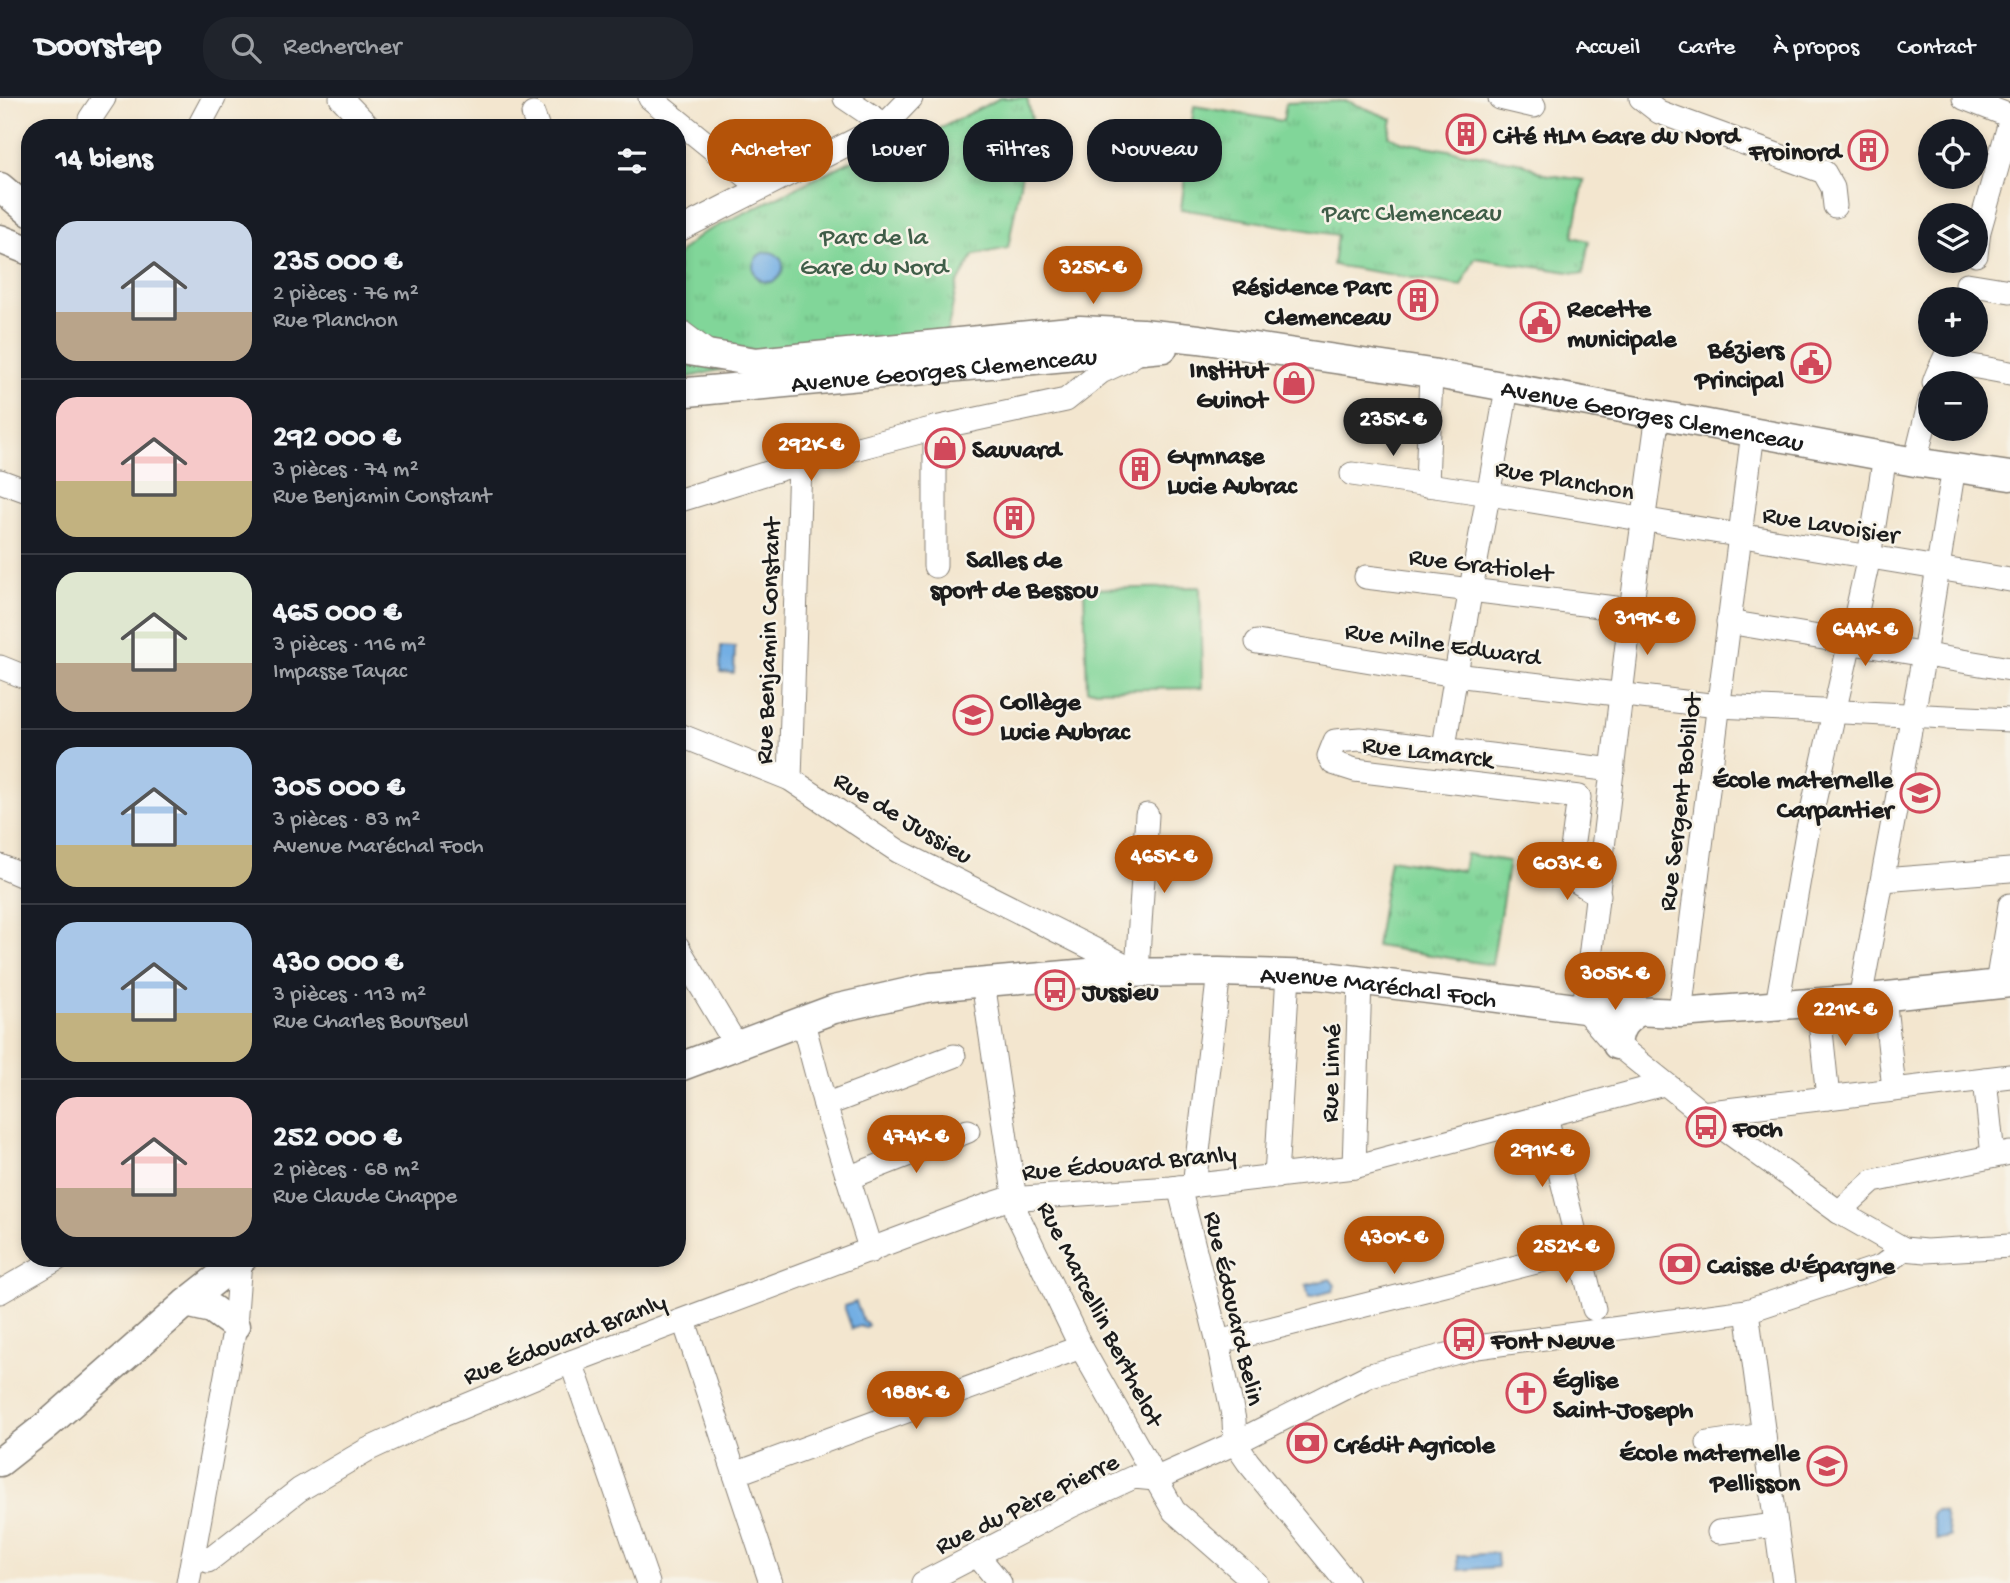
<!DOCTYPE html>
<html lang="fr">
<head>
<meta charset="utf-8">
<style>
  :root { --surface:#171b24; --page:#20242c; --text:#f1f3f6; --muted:#9ea1a6; --line:#363941; --accent:#b45309 }
  body { margin:0; font-family:"Gochi Hand",sans-serif; background:var(--page); color:var(--text); height:100vh; display:flex; flex-direction:column; font-size:26px; white-space:nowrap }
  * { box-sizing:border-box; margin:0 }
  p { font-size:23px; color:var(--muted) }
  .icon { flex:none; width:38px; height:38px; fill:none; stroke:currentColor; stroke-width:2; stroke-linecap:round; stroke-linejoin:round }
  .map { position:relative; flex:1; overflow:hidden }
  .side { position:absolute; left:21px; top:21px; width:665px; height:1148px; display:flex; flex-direction:column; background:var(--surface); border-radius:28px; box-shadow:0 4px 10px #0003 }
  .side>* { flex:none }
  .top-card { position:absolute; left:707px; top:21px; width:665px; height:63px; display:flex; gap:14px }
  .fabs { position:absolute; left:1918px; top:21px; display:grid; gap:14px }
  .fabs a { display:grid; place-items:center; width:70px; height:70px; border-radius:50%; background:var(--surface); box-shadow:0 4px 10px #0003; font-size:35px }
  .price { position:absolute; translate:-50% -60px; padding:0 16px; border-radius:24px; background:var(--accent); color:#fff; font-size:23px; line-height:46px; filter:drop-shadow(0 2px 4px #0008) }
  .price::after { content:''; position:absolute; left:50%; top:42px; width:21px; height:16px; margin-left:-10px; background:inherit; clip-path:polygon(0 0,100% 0,50% 100%) }
  .price.on { background:#222; color:#fff }
  ul { padding:0; list-style:none }
  li { display:flex; align-items:center; gap:21px; height:175px; padding:0 35px }
  li+li { border-top:2px solid var(--line) }
  li span { display:grid; place-items:center; flex:none; width:196px; height:140px; border-radius:21px; color:#555 }
  li>.icon { margin-inline-start:auto }
  span .icon { width:84px; height:84px; fill:#fffc; stroke-width:1 }
  li b { font-size:30px }
  h2 { display:flex; justify-content:space-between; align-items:center; height:84px; padding:0 35px; font-size:30px }
  .tag { padding:0 24px; border-radius:28px; background:var(--surface); box-shadow:0 4px 10px #0003; font-size:24px; line-height:63px }
  .tag.on { background:var(--accent); color:#fff }
  header { display:flex; align-items:center; gap:42px; box-sizing:border-box; height:98px; padding:0 35px; background:var(--surface); border-bottom:2px solid var(--line) }
  header strong { font-size:33px }
  nav { display:flex; gap:38px; margin-inline-start:auto; font-size:24px }
  .search { width:490px; height:63px; background:var(--page); display:flex; align-items:center; gap:18px; box-sizing:border-box; padding:0 24px; border-radius:28px; color:var(--muted); font-size:26px }
  .map>svg:first-child { display:block }
  .grass { fill:#81d699; stroke:#4e795a; stroke-width:2 }
  .park { fill:url(#park-tufts); stroke:#4e795a; stroke-width:2 }
  .water { fill:#73afe4; stroke:#486680; stroke-width:2 }
  .lines { fill:none; stroke-linecap:round; stroke-linejoin:round }
  .minor-casing { stroke:#888176; stroke-width:25 }
  .major-casing { stroke:#888176; stroke-width:31 }
  .minor { stroke:#fff; stroke-width:23 }
  .major { stroke:#fff; stroke-width:28 }
  .labels { text-anchor:middle; stroke-width:5; stroke-linejoin:round; paint-order:stroke }
  .poi-label { font-size:26px; font-weight:bold; fill:#1c1c1c; stroke:#f7f3e8; text-anchor:start }
  .park-label { font-size:26px; fill:#3f5d48; stroke:#f7f3e8 }
  .street-label { font-size:26px; fill:#1c1c1c; stroke:#f7f3e8 }
</style>
</head>
<body>
<header>
<strong>Doorstep</strong>
<div class="search"><svg class="icon" aria-label="search" viewBox="0 0 24 24"><circle cx="10" cy="10" r="6"/><path d="M15 15l6 6"/></svg>Rechercher</div>
<nav><a>Accueil</a><a>Carte</a><a>À propos</a><a>Contact</a></nav>
</header>
<div class="map">
<svg width="2010" height="1485" viewBox="0 0 2010 1485">
  <defs>
    <pattern id="park-tufts" width="24" height="20" patternUnits="userSpaceOnUse" patternTransform="scale(1.75)"><rect width="24" height="20" fill="#81d699"/><path d="M3 7l-1-3M5 7V3M7 7l1-3M15 17l-1-3M17 17v-4M19 17l1-3" fill="none" stroke="#6fb783"/></pattern>
  </defs>
  <rect width="100%" height="100%" fill="#f7f3e8"/>
  <filter id="ink" filterUnits="userSpaceOnUse"><feTurbulence type="fractalNoise" baseFrequency=".0143" numOctaves="2"/><feDisplacementMap in="SourceGraphic" scale="14" xChannelSelector="R" yChannelSelector="G"/><feConvolveMatrix kernelMatrix="1 2 1 2 8 2 1 2 1" color-interpolation-filters="sRGB"/></filter>
  <filter id="wash" filterUnits="userSpaceOnUse"><feTurbulence type="fractalNoise" baseFrequency=".00686" numOctaves="4" result="noise"/><feDisplacementMap in="SourceGraphic" scale="28" xChannelSelector="R" yChannelSelector="G"/><feGaussianBlur stdDeviation="1.57" result="paint"/><feColorMatrix in="noise" values="0 0 0 0 0 0 0 0 0 0 0 0 0 0 0 0 0 1.4 0 .05"/><feComposite in="paint" operator="in"/></filter>
  <g filter="url(#wash)">
    <rect width="100%" height="100%" fill="#f3e6cf"/>
    <g class="grass">
      <path d="M 677,265 L 723,271 L 677,282 Z"/>
      <path d="M 1200,489 L 1202,590 L 1087,592 L 1084,491 Z"/>
    </g>
    <g class="park">
      <path d="M 1000,0 L 1027,0 L 1032,21 L 1008,150 L 974,157 L 957,186 L 947,235 L 759,254 L 705,242 L 677,222 L 677,159 L 682,152 L 701,136 L 853,62 L 929,36 Z"/>
      <path d="M 1347,3 L 1392,21 L 1389,38 L 1403,44 L 1523,65 L 1543,76 L 1584,82 L 1573,139 L 1589,143 L 1583,176 L 1475,160 L 1461,188 L 1333,167 L 1337,137 L 1181,111 L 1194,8 L 1283,23 L 1286,5 Z"/>
      <path d="M 1466,756 L 1509,763 L 1492,867 L 1376,848 L 1390,761 L 1463,773 Z"/>
    </g>
    <g class="water">
      <circle cx="768" cy="169" r="15"/>
      <path d="M 721,548 L 735,549 L 734,575 L 720,574 Z"/>
      <path d="M 1330,1181 L 1335,1187 L 1333,1193 L 1309,1199 L 1306,1187 Z"/>
      <path d="M 856,1204 L 863,1223 L 866,1224 L 868,1227 L 865,1230 L 860,1228 L 852,1231 L 844,1208 Z"/>
      <path d="M 1936,1412 L 1944,1414 L 1950,1439 L 1937,1442 L 1932,1417 Z"/>
      <path d="M 1497,1455 L 1498,1469 L 1458,1472 L 1457,1458 Z"/>
    </g>
  </g>
  <g filter="url(#ink)">
    <g class="lines">
      <g class="minor-casing">
        <g id="minor">
          <path d="M 341,0 L 370,30"/>
          <path d="M 650,0 L 760,89"/>
          <path d="M 845,0 L 885,27"/>
          <path d="M 1500,0 L 1534,8"/>
          <path d="M 1641,0 L 1659,14 L 1824,74 L 1833,90 L 1835,108"/>
          <path d="M 1964,0 L 2010,18"/>
          <path d="M 533,16 L 538,30"/>
          <path d="M 90,21 L 104,0"/>
          <path d="M 198,30 L 214,0"/>
          <path d="M 677,133 L 885,27 L 911,0"/>
          <path d="M 1976,157 L 1979,133 L 2010,24"/>
          <path d="M 1967,186 L 2010,193"/>
          <path d="M 677,229 L 681,234 L 709,255"/>
          <path d="M 1945,263 L 2010,275"/>
          <path d="M 1934,285 C 1938,271 1946,261 1950,247"/>
          <path d="M 1658,316 L 1631,512 L 1584,911 L 1609,940 L 1702,1015 L 1839,1114 L 1904,1151 L 1926,1153 L 2010,1148"/>
          <path d="M 935,330 L 935,468"/>
          <path d="M 1915,364 L 1930,303"/>
          <path d="M 1352,376 L 1490,396 L 2010,482"/>
          <path d="M 0,383 L 30,394"/>
          <path d="M 1427,387 L 1431,275"/>
          <path d="M 677,403 L 800,365 L 935,330 L 1066,302 L 1101,274 L 1125,263 L 1139,254"/>
          <path d="M 1366,479 L 1631,512"/>
          <path d="M 1728,524 L 2010,571"/>
          <path d="M 1257,544 L 1455,577 L 1718,608 L 2010,622"/>
          <path d="M 0,569 L 30,581"/>
          <path d="M 677,636 L 790,681 L 898,753 L 1137,873 L 1147,717"/>
          <path d="M 1444,650 C 1462,530 1487,410 1507,290"/>
          <path d="M 790,681 L 800,365"/>
          <path d="M 0,768 L 30,781"/>
          <path d="M 1883,782 L 2010,772"/>
          <path d="M 1599,797 L 1578,784 L 1569,773 L 1579,699 L 1355,672 L 1333,665 L 1329,658 L 1335,643 L 1360,641 L 1613,672"/>
          <path d="M 677,848 L 736,947"/>
          <path d="M 983,884 L 1017,1116 L 1081,1249 L 1174,1413 L 1256,1485"/>
          <path d="M 1997,886 L 2010,807"/>
          <path d="M 1884,898 L 1894,991"/>
          <path d="M 1860,901 L 1924,557 L 1954,369"/>
          <path d="M 1818,904 L 1828,1000"/>
          <path d="M 1777,907 L 1807,735 L 1869,459 L 1885,358"/>
          <path d="M 1680,915 L 1753,334"/>
          <path d="M 802,921 L 825,1007 L 871,1153"/>
          <path d="M 1985,981 L 1993,1058"/>
          <path d="M 825,1007 L 954,958"/>
          <path d="M 1702,1015 L 2010,978"/>
          <path d="M 1546,1018 L 1594,1211"/>
          <path d="M 1354,1069 L 1360,882"/>
          <path d="M 1276,1079 L 1288,876"/>
          <path d="M 848,1080 L 968,1033"/>
          <path d="M 1194,1088 L 1219,874"/>
          <path d="M 1179,1089 L 1218,1244 L 1234,1322 L 1235,1345"/>
          <path d="M 1839,1114 L 1873,1083 L 2010,1055"/>
          <path d="M 0,1194 L 59,1160"/>
          <path d="M 1747,1213 L 1784,1485"/>
          <path d="M 684,1223 L 771,1485"/>
          <path d="M 1218,1244 L 1580,1153"/>
          <path d="M 571,1264 L 648,1485"/>
          <path d="M 1235,1345 L 1248,1364 L 1347,1485"/>
          <path d="M 1708,1345 L 1764,1337"/>
          <path d="M 735,1376 L 1081,1249"/>
          <path d="M 1719,1434 L 1776,1427"/>
          <path d="M 977,1457 L 1000,1485"/>
          <path d="M 208,1463 L 299,1392 L 367,1352 L 436,1320 L 571,1264 L 986,1108 L 1008,1101 L 1171,1090 L 1354,1069 L 1664,986"/>
          <path d="M 188,1485 L 235,1228 L 240,1162"/>
          <path d="M 923,1485 L 1071,1408 L 1134,1379 L 1155,1381 L 1235,1345 L 1370,1277 L 1477,1249 L 1747,1213 L 1882,1168 L 1904,1151"/>
        </g>
      </g>
      <g class="major-casing">
        <g id="major">
          <path d="M 0,89 L 30,114"/>
          <path d="M 0,141 L 30,153"/>
          <path id="s1" d="M 677,251 L 756,264 L 1080,232 L 1142,235 L 1199,241 L 1431,275 L 1915,364 L 2010,378"/>
          <path id="s2" d="M 677,295 L 1163,250"/>
          <path d="M 1617,947 C 1619,929 1624,923 1639,913"/>
          <path id="s3" d="M 677,970 L 834,911 L 931,889 L 1088,875 L 1219,874 L 1318,877 L 1584,911 L 1680,915 L 1860,901 L 2010,885"/>
          <path d="M 186,1205 L 212,1211 L 235,1228"/>
          <path d="M 0,1364 L 47,1327 L 186,1205 L 243,1160"/>
        </g>
      </g>
      <use href="#minor" class="minor"/>
      <use href="#major" class="major"/>
    </g>
  </g>
  <defs>
    <g id="building-ring" transform="scale(2.0125)"><circle r="9.5" fill="#f7f3e8" stroke="#d1495b" stroke-width="1.5"/><path d="M-4-6H4V6H1V3H-1V6H-4ZM-2.5-4.3h1.7v1.8h-1.7ZM.8-4.3h1.7v1.8H.8ZM-2.5-1h1.7V.8h-1.7ZM.8-1h1.7V.8H.8Z" fill="#d1495b"/></g>
    <g id="civic-ring" transform="scale(2.0125)"><circle r="9.5" fill="#f7f3e8" stroke="#d1495b" stroke-width="1.5"/><path d="M-.6-6.5H3V-4.5H.6V-3L4-1V1h2V6H-6V1h2V-1L-.6-3ZM-1.2 2.5V6h2.4V2.5Z" fill="#d1495b"/></g>
    <g id="shop-ring" transform="scale(2.0125)"><circle r="9.5" fill="#f7f3e8" stroke="#d1495b" stroke-width="1.5"/><path d="M-5-2.5h2.3a2.7 3.5 0 0 1 5.4 0H5L5.5 6h-11ZM-1.5-2.5h3a1.5 2.3 0 0 0-3 0Z" fill="#d1495b"/></g>
    <g id="school-ring" transform="scale(2.0125)"><circle r="9.5" fill="#f7f3e8" stroke="#d1495b" stroke-width="1.5"/><path d="M0-5L7-2L0 1L-7-2ZM-4 1L0 2.5L4 1V4Q0 6-4 4Z" fill="#d1495b"/></g>
    <g id="bus-ring" transform="scale(2.0125)"><circle r="9.5" fill="#f7f3e8" stroke="#d1495b" stroke-width="1.5"/><path d="M-5-6H5V4H4V6H2V4H-2V6H-4V4H-5ZM-3.5-4V0h7V-4ZM-3.5 1.2v1.5H-2V1.2ZM2 1.2v1.5H3.5V1.2Z" fill="#d1495b"/></g>
    <g id="bank-ring" transform="scale(2.0125)"><circle r="9.5" fill="#f7f3e8" stroke="#d1495b" stroke-width="1.5"/><path d="M-6-4H6V4H-6ZM0-2.3a2.3 2.3 0 1 0 0 4.6a2.3 2.3 0 1 0 0-4.6Z" fill="#d1495b"/></g>
    <g id="church-ring" transform="scale(2.0125)"><circle r="9.5" fill="#f7f3e8" stroke="#d1495b" stroke-width="1.5"/><path d="M-1.2-6h2.4v3.5h3.3v2.4h-3.3V6h-2.4V-.1h-3.3v-2.4h3.3Z" fill="#d1495b"/></g>
  </defs>
  <g fill-rule="evenodd">
    <use href="#building-ring" x="1466" y="36"/>
    <use href="#building-ring" x="1868" y="52"/>
    <use href="#building-ring" x="1418" y="202"/>
    <use href="#civic-ring" x="1540" y="224"/>
    <use href="#civic-ring" x="1811" y="265"/>
    <use href="#shop-ring" x="1294" y="285"/>
    <use href="#shop-ring" x="945" y="350"/>
    <use href="#building-ring" x="1140" y="371"/>
    <use href="#building-ring" x="1014" y="420"/>
    <use href="#school-ring" x="973" y="617"/>
    <use href="#school-ring" x="1920" y="695"/>
    <use href="#bus-ring" x="1055" y="892"/>
    <use href="#bus-ring" x="1706" y="1029"/>
    <use href="#bank-ring" x="1680" y="1166"/>
    <use href="#bus-ring" x="1464" y="1241"/>
    <use href="#church-ring" x="1526" y="1295"/>
    <use href="#bank-ring" x="1307" y="1345"/>
    <use href="#school-ring" x="1827" y="1368"/>
  </g>
  <g class="labels">
    <g class="poi-label">
      <text x="1493" y="45">Cité HLM Gare du Nord</text>
      <text x="1841" y="61" text-anchor="end">Froinord</text>
      <text x="1391" y="196" text-anchor="end">Résidence Parc<tspan x="1391" dy="30">Clemenceau</tspan></text>
      <text x="1567" y="218">Recette<tspan x="1567" dy="30">municipale</tspan></text>
      <text x="1784" y="259" text-anchor="end">Béziers<tspan x="1784" dy="30">Principal</tspan></text>
      <text x="1267" y="279" text-anchor="end">Institut<tspan x="1267" dy="30">Guinot</tspan></text>
      <text x="972" y="359">Sauvard</text>
      <text x="1167" y="365">Gymnase<tspan x="1167" dy="30">Lucie Aubrac</tspan></text>
      <text x="1014" y="469" text-anchor="middle">Salles de<tspan x="1014" dy="30">sport de Bessou</tspan></text>
      <text x="1000" y="611">Collège<tspan x="1000" dy="30">Lucie Aubrac</tspan></text>
      <text x="1893" y="689" text-anchor="end">École maternelle<tspan x="1893" dy="30">Carpantier</tspan></text>
      <text x="1082" y="901">Jussieu</text>
      <text x="1733" y="1038">Foch</text>
      <text x="1707" y="1175">Caisse d'Épargne</text>
      <text x="1491" y="1250">Font Neuve</text>
      <text x="1553" y="1289">Église<tspan x="1553" dy="30">Saint-Joseph</tspan></text>
      <text x="1334" y="1354">Crédit Agricole</text>
      <text x="1800" y="1362" text-anchor="end">École maternelle<tspan x="1800" dy="30">Pellisson</tspan></text>
    </g>
    <g class="park-label">
      <text x="1412" y="122">Parc Clemenceau</text>
      <text x="874" y="146">Parc de la<tspan x="874" dy="30">Gare du Nord</tspan></text>
    </g>
    <g class="street-label">
      <text dy="9" stroke="none"><textPath href="#s2" startOffset="268">Avenue Georges Clemenceau</textPath></text>
      <text dy="9" stroke="none"><textPath href="#s1" startOffset="985">Avenue Georges Clemenceau</textPath></text>
      <text transform="translate(1565 380) rotate(10)" y="9">Rue Planchon</text>
      <text transform="translate(1831 425) rotate(9)" y="9">Rue Lavoisier</text>
      <text transform="translate(1481 465) rotate(7)" y="9">Rue Gratiolet</text>
      <text transform="translate(766 543) rotate(-88)" y="9">Rue Benjamin Constant</text>
      <text transform="translate(1443 544) rotate(8)" y="9">Rue Milne Edward</text>
      <text transform="translate(1428 652) rotate(7)" y="9">Rue Lamarck</text>
      <text transform="translate(1678 704) rotate(-83)" y="9">Rue Sergent Bobillot</text>
      <text transform="translate(904 718) rotate(31)" y="9">Rue de Jussieu</text>
      <text dy="9" stroke="none"><textPath href="#s3" startOffset="716">Avenue Maréchal Foch</textPath></text>
      <text transform="translate(1329 975) rotate(-88)" y="9">Rue Linné</text>
      <text transform="translate(1129 1063) rotate(-5)" y="9">Rue Édouard Branly</text>
      <text transform="translate(1236 1210) rotate(77)" y="9">Rue Édouard Belin</text>
      <text transform="translate(1102 1215) rotate(63)" y="9">Rue Marcellin Berthelot</text>
      <text transform="translate(564 1239) rotate(-21)" y="9">Rue Édouard Branly</text>
      <text transform="translate(1026 1404) rotate(-26)" y="9">Rue du Père Pierre</text>
    </g>
  </g>
</svg>
<div class="fabs">
<a><svg class="icon" aria-label="locate" viewBox="0 0 24 24"><circle cx="12" cy="12" r="6"/><path d="M12 2v4M12 18v4M2 12h4M18 12h4"/></svg></a>
<a><svg class="icon" aria-label="layers" viewBox="0 0 24 24"><path d="M12 4l9 5-9 5-9-5zM3 14l9 5 9-5"/></svg></a>
<a>+</a>
<a>−</a>
</div>
<b class="price" style="left:1093px;top:208px">325K €</b>
<b class="price on" style="left:1393px;top:360px">235K €</b>
<b class="price" style="left:811px;top:385px">292K €</b>
<b class="price" style="left:1647px;top:559px">319K €</b>
<b class="price" style="left:1865px;top:570px">644K €</b>
<b class="price" style="left:1164px;top:797px">465K €</b>
<b class="price" style="left:1567px;top:804px">603K €</b>
<b class="price" style="left:1615px;top:914px">305K €</b>
<b class="price" style="left:1845px;top:950px">221K €</b>
<b class="price" style="left:916px;top:1077px">474K €</b>
<b class="price" style="left:1542px;top:1091px">291K €</b>
<b class="price" style="left:1394px;top:1178px">430K €</b>
<b class="price" style="left:1566px;top:1187px">252K €</b>
<b class="price" style="left:916px;top:1333px">188K €</b>
<div class="top-card">
<a class="tag on">Acheter</a>
<a class="tag">Louer</a>
<a class="tag">Filtres</a>
<a class="tag">Nouveau</a>
</div>
<section class="side">
<h2>14 biens<svg class="icon" aria-label="filters" viewBox="0 0 24 24"><path d="M4 7h16M4 17h16"/><circle cx="9" cy="7" r="2"/><circle cx="15" cy="17" r="2"/></svg></h2>
<ul>
<li><span style="background:linear-gradient(#c9d6e8 65%,#b9a48a 0)"><svg class="icon" aria-label="home" viewBox="0 0 24 24"><path d="M3 11l9-7 9 7M6 9v11h12V9"/></svg></span><div><b>235 000 €</b><p>2 pièces · 76 m²</p><p>Rue Planchon</p></div></li>
<li><span style="background:linear-gradient(#f6c9c9 60%,#c2b280 0)"><svg class="icon" aria-label="home" viewBox="0 0 24 24"><path d="M3 11l9-7 9 7M6 9v11h12V9"/></svg></span><div><b>292 000 €</b><p>3 pièces · 74 m²</p><p>Rue Benjamin Constant</p></div></li>
<li><span style="background:linear-gradient(#dfe7d0 65%,#b9a48a 0)"><svg class="icon" aria-label="home" viewBox="0 0 24 24"><path d="M3 11l9-7 9 7M6 9v11h12V9"/></svg></span><div><b>465 000 €</b><p>3 pièces · 116 m²</p><p>Impasse Tayac</p></div></li>
<li><span style="background:linear-gradient(#a9c7e8 70%,#c2b280 0)"><svg class="icon" aria-label="home" viewBox="0 0 24 24"><path d="M3 11l9-7 9 7M6 9v11h12V9"/></svg></span><div><b>305 000 €</b><p>3 pièces · 83 m²</p><p>Avenue Maréchal Foch</p></div></li>
<li><span style="background:linear-gradient(#a9c7e8 65%,#c2b280 0)"><svg class="icon" aria-label="home" viewBox="0 0 24 24"><path d="M3 11l9-7 9 7M6 9v11h12V9"/></svg></span><div><b>430 000 €</b><p>3 pièces · 113 m²</p><p>Rue Charles Bourseul</p></div></li>
<li><span style="background:linear-gradient(#f6c9c9 65%,#b9a48a 0)"><svg class="icon" aria-label="home" viewBox="0 0 24 24"><path d="M3 11l9-7 9 7M6 9v11h12V9"/></svg></span><div><b>252 000 €</b><p>2 pièces · 68 m²</p><p>Rue Claude Chappe</p></div></li>
</ul>
</section>
</div>
</body>
</html>
